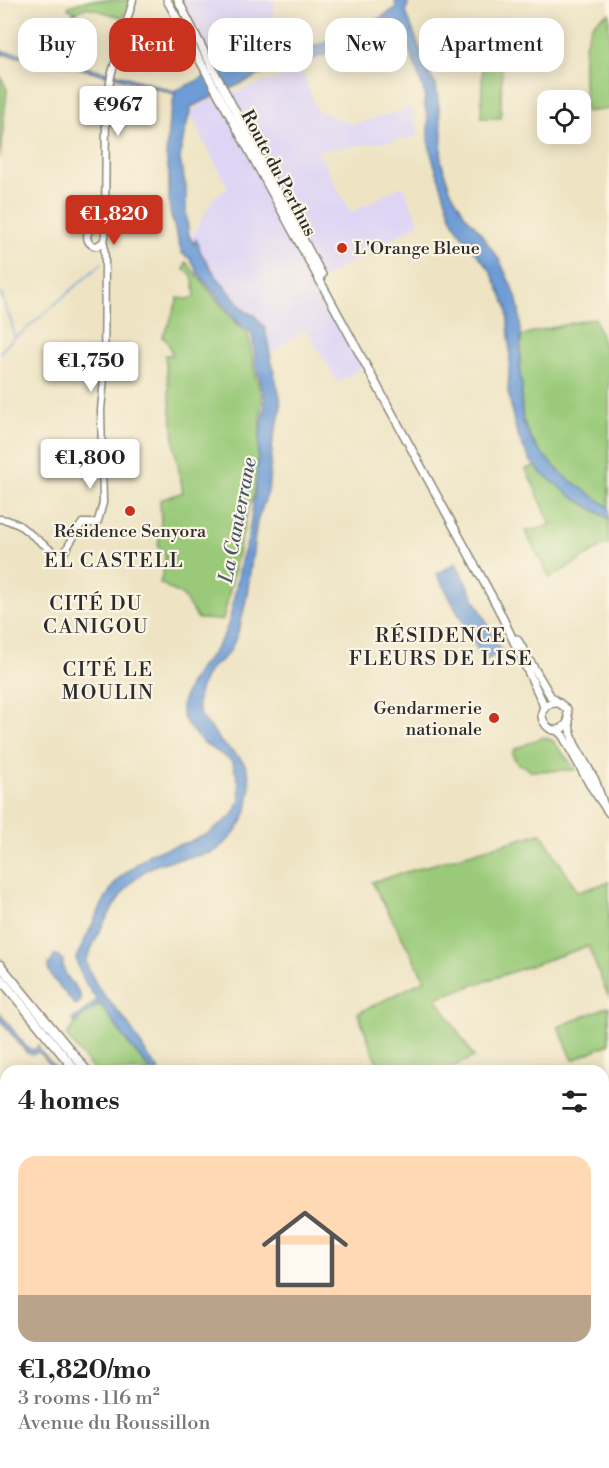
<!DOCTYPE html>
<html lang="en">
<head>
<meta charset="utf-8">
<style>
  :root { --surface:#fff; --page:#f6f6f6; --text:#222; --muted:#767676; --accent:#c8321e }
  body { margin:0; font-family:"Libre Bodoni",serif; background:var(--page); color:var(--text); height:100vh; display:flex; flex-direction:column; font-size:22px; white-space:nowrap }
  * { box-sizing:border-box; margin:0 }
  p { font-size:20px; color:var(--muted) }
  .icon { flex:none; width:33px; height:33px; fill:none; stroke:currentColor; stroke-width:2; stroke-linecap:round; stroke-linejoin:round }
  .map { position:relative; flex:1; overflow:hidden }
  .details { position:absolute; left:0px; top:1065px; width:609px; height:404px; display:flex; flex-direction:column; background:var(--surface); border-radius:18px 18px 0 0; box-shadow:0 3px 15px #0003 }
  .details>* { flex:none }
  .top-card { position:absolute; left:18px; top:18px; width:573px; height:54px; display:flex; gap:12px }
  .fabs { position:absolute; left:537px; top:90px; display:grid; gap:12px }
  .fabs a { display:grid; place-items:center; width:54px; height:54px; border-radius:12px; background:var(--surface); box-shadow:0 3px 15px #0003; font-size:30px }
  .price { position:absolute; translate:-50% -51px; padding:0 14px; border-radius:6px; background:#fff; color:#222; font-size:20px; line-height:39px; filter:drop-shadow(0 2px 3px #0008) }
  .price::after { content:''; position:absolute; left:50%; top:36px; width:18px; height:14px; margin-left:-9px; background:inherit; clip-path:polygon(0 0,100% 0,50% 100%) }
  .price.active { background:var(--accent); color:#fff }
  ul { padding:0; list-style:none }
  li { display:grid; align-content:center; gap:12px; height:318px; padding:0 18px }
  li span { display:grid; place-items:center; height:186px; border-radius:18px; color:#555 }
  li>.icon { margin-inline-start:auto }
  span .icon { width:108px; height:108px; fill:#fffc; stroke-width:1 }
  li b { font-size:26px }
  h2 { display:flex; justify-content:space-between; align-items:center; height:72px; padding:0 18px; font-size:26px }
  .chip { padding:0 21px; border-radius:18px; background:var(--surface); box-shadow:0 3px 15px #0003; font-size:21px; line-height:54px }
  .chip.active { background:var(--accent); color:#fff }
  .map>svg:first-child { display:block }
  .built { fill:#ded5f5 }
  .green { fill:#9aca79; stroke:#627a52; stroke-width:1.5 }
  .water { fill:#6d9cd6; stroke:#4c6480; stroke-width:1.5 }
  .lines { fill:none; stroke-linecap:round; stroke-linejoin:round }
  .stream { stroke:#6d9cd6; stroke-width:1.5 }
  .secondary-casing { stroke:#8c8878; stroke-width:9 }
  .primary-casing { stroke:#8c8878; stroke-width:10 }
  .motorway-casing { stroke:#8c8878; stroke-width:11 }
  .secondary { stroke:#fff; stroke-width:6 }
  .primary { stroke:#fff; stroke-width:7 }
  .motorway { stroke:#fff; stroke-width:8 }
  .poi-dot { fill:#c8321e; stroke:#fcf5e5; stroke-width:2 }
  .labels { text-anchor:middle; stroke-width:4.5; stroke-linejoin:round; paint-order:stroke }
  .street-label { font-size:18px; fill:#2b2b2b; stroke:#fcf5e5 }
  .poi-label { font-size:18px; fill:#2b2b2b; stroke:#fcf5e5; text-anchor:start }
  .water-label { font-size:20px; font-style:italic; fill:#45586f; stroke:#fcf5e5 }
  .neighbourhood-label { font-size:20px; letter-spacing:1.5px; fill:#2b2b2b; stroke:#fcf5e5 }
</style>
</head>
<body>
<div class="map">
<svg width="609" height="1468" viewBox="0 0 609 1468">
  <rect width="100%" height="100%" fill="#fcf5e5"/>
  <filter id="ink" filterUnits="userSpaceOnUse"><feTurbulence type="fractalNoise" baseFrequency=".0167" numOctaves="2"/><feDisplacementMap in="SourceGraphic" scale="12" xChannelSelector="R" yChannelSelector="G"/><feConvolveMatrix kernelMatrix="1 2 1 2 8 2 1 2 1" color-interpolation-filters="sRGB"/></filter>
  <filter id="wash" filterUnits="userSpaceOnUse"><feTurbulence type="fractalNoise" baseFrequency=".008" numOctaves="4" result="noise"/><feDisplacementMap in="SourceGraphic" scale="24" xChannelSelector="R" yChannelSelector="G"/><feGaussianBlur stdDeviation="1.35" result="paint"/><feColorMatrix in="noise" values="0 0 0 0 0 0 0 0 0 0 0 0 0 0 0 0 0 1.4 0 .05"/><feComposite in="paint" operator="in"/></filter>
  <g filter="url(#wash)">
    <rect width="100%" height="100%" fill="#eee4c4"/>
    <g class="built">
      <path d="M 171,0 L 275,0 L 272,25 L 257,27 L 255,49 L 203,57 Z"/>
      <path d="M 302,70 L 317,111 L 353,125 L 412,107 L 418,137 L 317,151 L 351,213 L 403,185 L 419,223 L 317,282 L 363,367 L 338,383 L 306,329 L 273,352 L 189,242 L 214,197 L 228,189 L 190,113 L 203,103 Z"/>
    </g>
    <g class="green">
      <path d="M 89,0 L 129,0 L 123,18 L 87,7 L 73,14 L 74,11 L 68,9 L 69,6 Z"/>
      <path d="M 609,13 L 609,109 L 586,112 C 585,89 580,54 589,32 C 592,22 600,17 609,13 Z"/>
      <path d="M 502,51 L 501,118 L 481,118 L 483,52 Z"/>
      <path d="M 0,75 L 7,90 L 0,159 Z"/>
      <path d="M 186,262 L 238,326 L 248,333 L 254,368 L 262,398 L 256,483 L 254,496 L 248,509 L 223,620 L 198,619 L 183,596 L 160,583 L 164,568 L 165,553 L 158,547 L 161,521 L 160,500 L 183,492 L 175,448 L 165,355 L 172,355 C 171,347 169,341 162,337 L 169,324 L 178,298 L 187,299 L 195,297 C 194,287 195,273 184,270 Z"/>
      <path d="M 595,318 L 609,362 L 609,507 C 577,489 532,457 523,419 C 520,408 522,398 522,387 C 522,382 520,378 520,373 C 519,361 520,348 521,336 L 529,333 Z"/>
      <path d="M 534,466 L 571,496 L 609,519 L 609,544 L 606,544 L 550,578 L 525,531 L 542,528 L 551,524 L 526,469 Z"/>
      <path d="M 543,737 L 552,740 L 576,770 L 530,771 L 526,767 L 518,764 L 512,754 L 515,749 Z"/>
      <path d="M 541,833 L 578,892 L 609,882 L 609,998 L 588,946 L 436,998 L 474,1057 L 444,1071 L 380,1071 L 358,1013 L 425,980 L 372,882 Z"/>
      <path d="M 100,1004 L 132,1048 L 151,1071 L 94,1071 L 66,1035 L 82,1017 Z"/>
      <path d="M 609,1006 L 609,1044 L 573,1060 L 558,1027 Z"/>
    </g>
    <g class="water">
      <path d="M 395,0 L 409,0 L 406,12 L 429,74 L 436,85 L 442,132 L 441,160 L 446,177 L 450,189 L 465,215 L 477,228 L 500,261 L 516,296 L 519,309 L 521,336 L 520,374 L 522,386 L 521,400 L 523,422 L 535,446 L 550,462 L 565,477 L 609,507 L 609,519 L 571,496 L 541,473 L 530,460 L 518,436 L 514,422 L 508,391 L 510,353 L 507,307 L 490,270 L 458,230 L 451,216 L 432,157 L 428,140 L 428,119 L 424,103 L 425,94 L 400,23 L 363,41 L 338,50 L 302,63 L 268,71 L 191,107 L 181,149 L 180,160 L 186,187 L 186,213 L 189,236 L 194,244 L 196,239 L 201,253 L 216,276 L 245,311 L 255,316 L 265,329 L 273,369 L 280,397 L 281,410 L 273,439 L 268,492 L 257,521 L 247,595 C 243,613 239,636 229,652 C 224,659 218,662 212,667 C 205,674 199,690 198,701 C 197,714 203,719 211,728 C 215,733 218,739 222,743 C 231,751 242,757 247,769 C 251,780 250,793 248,805 C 244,825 229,841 214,852 C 196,857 177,858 159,864 C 124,875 100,929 86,960 C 86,967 90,972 93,978 C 100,993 111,1003 122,1016 C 136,1033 144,1055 160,1071 L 151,1071 L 132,1048 L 100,1004 L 81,1017 L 75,1024 L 72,1020 L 89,1007 L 97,1000 C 88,988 78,972 76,958 L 106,897 L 118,879 L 151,853 L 189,842 L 208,834 L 233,815 L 240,800 L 239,784 L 233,763 L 229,759 L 202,742 L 188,726 L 182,715 L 182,703 L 189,685 L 197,672 L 215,650 L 225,633 L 230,619 L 241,561 L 248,540 L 256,483 L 259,441 L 265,404 L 264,395 L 256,366 L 252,333 L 239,324 L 198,273 L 190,259 L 182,253 L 171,216 L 169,204 L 169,173 L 166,156 L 169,119 L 175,94 L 113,76 L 114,73 L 173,91 C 200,83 221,64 248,54 C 271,47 297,50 321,44 C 339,40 356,32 372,23 C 380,18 387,13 396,9 Z"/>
      <path d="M 0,51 L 29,55 L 108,72 L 107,75 L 49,61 L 0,54 Z"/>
      <path d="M 456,563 L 502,652 L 484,661 L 437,574 Z"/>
      <path d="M 54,955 L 63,960 C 60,977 80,985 81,1001 L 76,1005 L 74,1004 L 52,977 L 48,968 L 48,964 L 51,963 Z"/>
      <path d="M 0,1013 L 26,1047 L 33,1050 L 37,1048 L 38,1045 L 41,1052 L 59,1071 L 56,1071 L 39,1052 L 33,1054 L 27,1053 L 0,1020 Z"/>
    </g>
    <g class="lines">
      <g class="stream">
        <path d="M 0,292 L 12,324 L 14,337"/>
        <path d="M 0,352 L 15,337 L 22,333 L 102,263"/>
      </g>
    </g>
  </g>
  <g filter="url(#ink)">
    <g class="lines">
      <g class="secondary-casing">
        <g id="secondary">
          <path d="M 97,246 L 103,242 L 105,237 L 106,107 L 111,76 L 133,0"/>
          <path d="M 97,246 C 91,246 87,242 87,236 L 89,230 L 97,228 L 105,219"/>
          <path d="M 0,519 L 7,520 L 19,525 L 61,558 L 82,523 L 93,523 L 98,521 L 103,503 L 101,410 L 104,378 L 105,259 L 104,244 L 103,242"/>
        </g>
      </g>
      <g class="primary-casing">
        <g id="primary">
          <path d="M 167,0 L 497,606 L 542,701 L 544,709"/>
          <path d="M 178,0 L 212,67 L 322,275"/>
          <path d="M 517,639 L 551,697 L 567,709 L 570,730 L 574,743 L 595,780 L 603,803"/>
          <path d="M 558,703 C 524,702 552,751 569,720"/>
          <path d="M 557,730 L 563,736 L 590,785 L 609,813"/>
        </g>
      </g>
      <g class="motorway-casing">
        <g id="motorway">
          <path d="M 0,965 L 87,1071"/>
          <path d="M 0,978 L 76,1071"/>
          <path d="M 342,1462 L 345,1468"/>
          <path d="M 351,1462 L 354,1468"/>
        </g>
      </g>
      <use href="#secondary" class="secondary"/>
      <use href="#primary" class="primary"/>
      <use href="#motorway" class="motorway"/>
    </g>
  </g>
  <g class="poi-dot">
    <circle cx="342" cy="248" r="6"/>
    <circle cx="130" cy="511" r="6"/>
    <circle cx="494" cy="718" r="6"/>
  </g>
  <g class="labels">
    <g class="street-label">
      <text transform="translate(279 173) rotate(62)" y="6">Route du Perthus</text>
    </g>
    <g class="poi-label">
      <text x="354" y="254">L'Orange Bleue</text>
      <text x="130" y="537" text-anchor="middle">Résidence Senyora</text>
      <text x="482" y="714" text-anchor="end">Gendarmerie<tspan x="482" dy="21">nationale</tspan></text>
    </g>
    <g class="water-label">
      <text transform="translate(237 520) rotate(-79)" y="7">La Canterrane</text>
    </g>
    <g class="neighbourhood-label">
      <text x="114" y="567">EL CASTELL</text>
      <text x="96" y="610">CITÉ DU<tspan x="96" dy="23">CANIGOU</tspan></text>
      <text x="441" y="642">RÉSIDENCE<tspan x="441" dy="23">FLEURS DE LISE</tspan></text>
      <text x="108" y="676">CITÉ LE<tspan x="108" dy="23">MOULIN</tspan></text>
    </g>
  </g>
</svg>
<div class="fabs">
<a><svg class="icon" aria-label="locate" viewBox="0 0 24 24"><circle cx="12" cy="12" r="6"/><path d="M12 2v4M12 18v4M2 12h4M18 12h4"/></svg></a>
</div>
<b class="price" style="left:118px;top:137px">€967</b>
<b class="price active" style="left:114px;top:246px">€1,820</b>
<b class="price" style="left:91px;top:393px">€1,750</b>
<b class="price" style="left:90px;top:490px">€1,800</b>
<div class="top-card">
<a class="chip">Buy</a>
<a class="chip active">Rent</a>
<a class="chip">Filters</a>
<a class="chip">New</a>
<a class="chip">Apartment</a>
</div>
<section class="details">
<h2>4 homes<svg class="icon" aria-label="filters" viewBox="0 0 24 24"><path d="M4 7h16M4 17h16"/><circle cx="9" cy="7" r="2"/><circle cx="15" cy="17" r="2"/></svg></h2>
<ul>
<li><span style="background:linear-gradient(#ffd9b3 75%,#b9a48a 0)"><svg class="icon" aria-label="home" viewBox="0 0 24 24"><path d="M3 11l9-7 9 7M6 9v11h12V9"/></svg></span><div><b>€1,820/mo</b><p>3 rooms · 116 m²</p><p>Avenue du Roussillon</p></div></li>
</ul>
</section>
</div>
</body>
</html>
